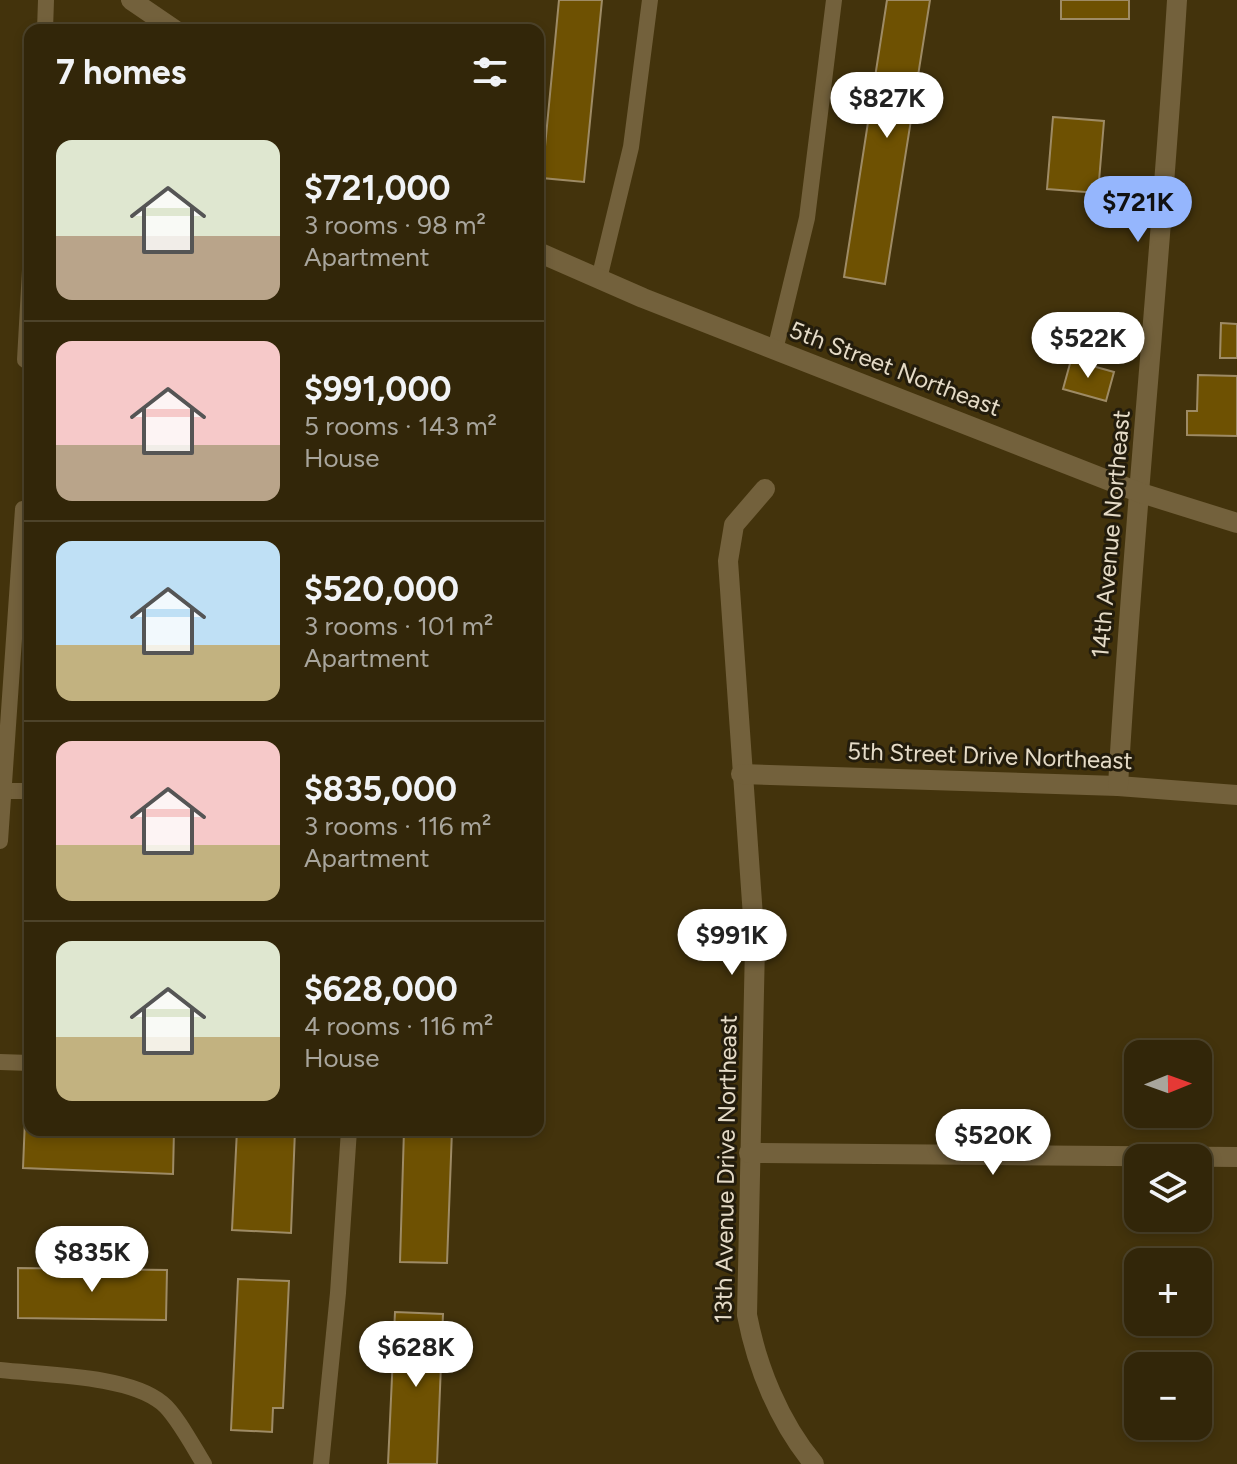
<!DOCTYPE html>
<html lang="en">
<head>
<meta charset="utf-8">
<style>
  :root { --surface:#322609; --page:#3d3217; --text:#f1f3f6; --muted:#a8a59c; --line:#4d432a; --accent:#95b6fd }
  body { margin:0; font-family:Figtree,sans-serif; background:var(--page); color:var(--text); height:100vh; display:flex; flex-direction:column; font-size:30px; white-space:nowrap }
  * { box-sizing:border-box; margin:0 }
  p { font-size:26px; color:var(--muted) }
  .icon { flex:none; width:44px; height:44px; fill:none; stroke:currentColor; stroke-width:2; stroke-linecap:round; stroke-linejoin:round }
  .map { position:relative; flex:1; overflow:hidden }
  .details { position:absolute; left:24px; top:24px; width:520px; height:1112px; display:flex; flex-direction:column; background:var(--surface); border-radius:16px; box-shadow:0 4px 12px #0003,0 0 0 2px var(--line) }
  .details>* { flex:none }
  .needle { width:52px; rotate:89deg }
  .tools { position:absolute; left:1124px; top:1040px; display:grid; gap:16px }
  .tools a { display:grid; place-items:center; width:88px; height:88px; border-radius:16px; background:var(--surface); box-shadow:0 4px 12px #0003,0 0 0 2px var(--line); font-size:40px }
  .price { position:absolute; translate:-50% -68px; padding:0 18px; border-radius:28px; background:#fff; color:#222; font-size:26px; line-height:52px; filter:drop-shadow(0 2px 4px #0008) }
  .price::after { content:''; position:absolute; left:50%; top:48px; width:24px; height:18px; margin-left:-12px; background:inherit; clip-path:polygon(0 0,100% 0,50% 100%) }
  .price.current { background:var(--accent); color:#111 }
  ul { padding:0; list-style:none }
  li { display:flex; align-items:center; gap:24px; height:200px; padding:0 32px }
  li+li { border-top:2px solid var(--line) }
  li span { display:grid; place-items:center; flex:none; width:224px; height:160px; border-radius:16px; color:#555 }
  li>.icon { margin-inline-start:auto }
  span .icon { width:96px; height:96px; fill:#fffc; stroke-width:1 }
  li b { font-size:34px }
  h2 { display:flex; justify-content:space-between; align-items:center; height:96px; padding:0 32px; font-size:34px }
  .map>svg:first-child { display:block }
  .building { fill:#6e5102; stroke:#9e8b65; stroke-width:2 }
  .lines { fill:none; stroke-linecap:round; stroke-linejoin:round }
  .service { stroke:#73613c; stroke-width:16 }
  .minor { stroke:#73613c; stroke-width:20 }
  .tertiary { stroke:#73613c; stroke-width:20 }
  .labels { text-anchor:middle; stroke-width:6; stroke-linejoin:round; paint-order:stroke }
  .street-label { font-size:24px; fill:#e5dbc7; stroke:#231c0c }
</style>
</head>
<body>
<div class="map">
<svg width="1237" height="1464" viewBox="0 0 1237 1464">
  <rect width="100%" height="100%" fill="#43330c"/>
  <g class="building">
    <path d="M 559,0 L 602,0 L 584,182 L 542,178 Z"/>
    <path d="M 887,0 L 930,0 L 885,284 L 844,277 Z"/>
    <rect x="1061" y="0" width="68" height="19"/>
    <path d="M 1053,117 L 1104,121 L 1098,193 L 1047,189 Z"/>
    <path d="M 1221,323 L 1237,324 L 1237,358 L 1220,358 Z"/>
    <path d="M 1071,360 L 1114,372 L 1106,401 L 1063,389 Z"/>
    <path d="M 1198,375 L 1237,376 L 1237,436 L 1187,435 L 1187,411 L 1197,411 Z"/>
    <path d="M 25,1119 L 30,1119 L 30,1130 L 174,1130 L 173,1174 L 23,1168 Z"/>
    <path d="M 237,1130 L 295,1130 L 291,1233 L 232,1230 Z"/>
    <path d="M 404,1130 L 452,1130 L 447,1263 L 400,1262 Z"/>
    <path d="M 18,1268 L 167,1270 L 166,1320 L 18,1318 Z"/>
    <path d="M 238,1279 L 289,1281 L 283,1408 L 273,1408 L 272,1432 L 231,1430 Z"/>
    <path d="M 395,1312 L 443,1314 L 437,1464 L 388,1464 Z"/>
  </g>
  <g class="lines">
    <g class="service">
      <path d="M 45,30 L 46,0"/>
      <path d="M 599,279 L 631,147 L 650,0"/>
      <path d="M 775,350 L 807,218 L 834,0"/>
      <path d="M 25,360 L 30,270"/>
      <path d="M 3,791 L 30,791"/>
      <path d="M 0,841 L 23,509 L 30,508"/>
      <path d="M 0,1062 L 30,1063"/>
      <path d="M 0,1370 C 44,1375 129,1375 162,1403 C 176,1414 194,1448 204,1464"/>
      <path d="M 321,1464 L 338,1293 L 349,1130"/>
    </g>
    <g class="minor">
      <path d="M 765,489 L 734,525 L 728,561 L 755,945 L 747,1315 C 757,1367 779,1422 814,1464"/>
      <path d="M 741,774 L 1118,786 L 1237,795"/>
      <path d="M 1118,786 C 1133,524 1161,262 1177,0"/>
      <path d="M 749,1153 L 1237,1157"/>
    </g>
    <g class="tertiary">
      <path d="M 131,0 L 175,30"/>
      <path d="M 538,252 L 643,298 L 1138,492 L 1237,523"/>
    </g>
  </g>
  <g class="labels">
    <g class="street-label">
      <text transform="translate(895 369) rotate(21)" y="8">5th Street Northeast</text>
      <text transform="translate(1111 534) rotate(-85)" y="8">14th Avenue Northeast</text>
      <text transform="translate(990 756) rotate(2)" y="8">5th Street Drive Northeast</text>
      <text transform="translate(726 1169) rotate(-89)" y="8">13th Avenue Drive Northeast</text>
    </g>
  </g>
</svg>
<div class="tools">
<a><svg class="needle" viewBox="-14 -14 28 28"><path d="M0-13l5 13h-10z" fill="#e53935"/><path d="M0 13l5-13h-10z" fill="#a8a59c"/></svg></a>
<a><svg class="icon" aria-label="layers" viewBox="0 0 24 24"><path d="M12 4l9 5-9 5-9-5zM3 14l9 5 9-5"/></svg></a>
<a>+</a>
<a>−</a>
</div>
<b class="price" style="left:887px;top:140px">$827K</b>
<b class="price current" style="left:1138px;top:244px">$721K</b>
<b class="price" style="left:1088px;top:380px">$522K</b>
<b class="price" style="left:732px;top:977px">$991K</b>
<b class="price" style="left:993px;top:1177px">$520K</b>
<b class="price" style="left:92px;top:1294px">$835K</b>
<b class="price" style="left:416px;top:1389px">$628K</b>
<section class="details">
<h2>7 homes<svg class="icon" aria-label="filters" viewBox="0 0 24 24"><path d="M4 7h16M4 17h16"/><circle cx="9" cy="7" r="2"/><circle cx="15" cy="17" r="2"/></svg></h2>
<ul>
<li><span style="background:linear-gradient(#dfe7d0 60%,#b9a48a 0)"><svg class="icon" aria-label="home" viewBox="0 0 24 24"><path d="M3 11l9-7 9 7M6 9v11h12V9"/></svg></span><div><b>$721,000</b><p>3 rooms · 98 m²</p><p>Apartment</p></div></li>
<li><span style="background:linear-gradient(#f6c9c9 65%,#b9a48a 0)"><svg class="icon" aria-label="home" viewBox="0 0 24 24"><path d="M3 11l9-7 9 7M6 9v11h12V9"/></svg></span><div><b>$991,000</b><p>5 rooms · 143 m²</p><p>House</p></div></li>
<li><span style="background:linear-gradient(#bfe0f5 65%,#c2b280 0)"><svg class="icon" aria-label="home" viewBox="0 0 24 24"><path d="M3 11l9-7 9 7M6 9v11h12V9"/></svg></span><div><b>$520,000</b><p>3 rooms · 101 m²</p><p>Apartment</p></div></li>
<li><span style="background:linear-gradient(#f6c9c9 65%,#c2b280 0)"><svg class="icon" aria-label="home" viewBox="0 0 24 24"><path d="M3 11l9-7 9 7M6 9v11h12V9"/></svg></span><div><b>$835,000</b><p>3 rooms · 116 m²</p><p>Apartment</p></div></li>
<li><span style="background:linear-gradient(#dfe7d0 60%,#c2b280 0)"><svg class="icon" aria-label="home" viewBox="0 0 24 24"><path d="M3 11l9-7 9 7M6 9v11h12V9"/></svg></span><div><b>$628,000</b><p>4 rooms · 116 m²</p><p>House</p></div></li>
</ul>
</section>
</div>
</body>
</html>
